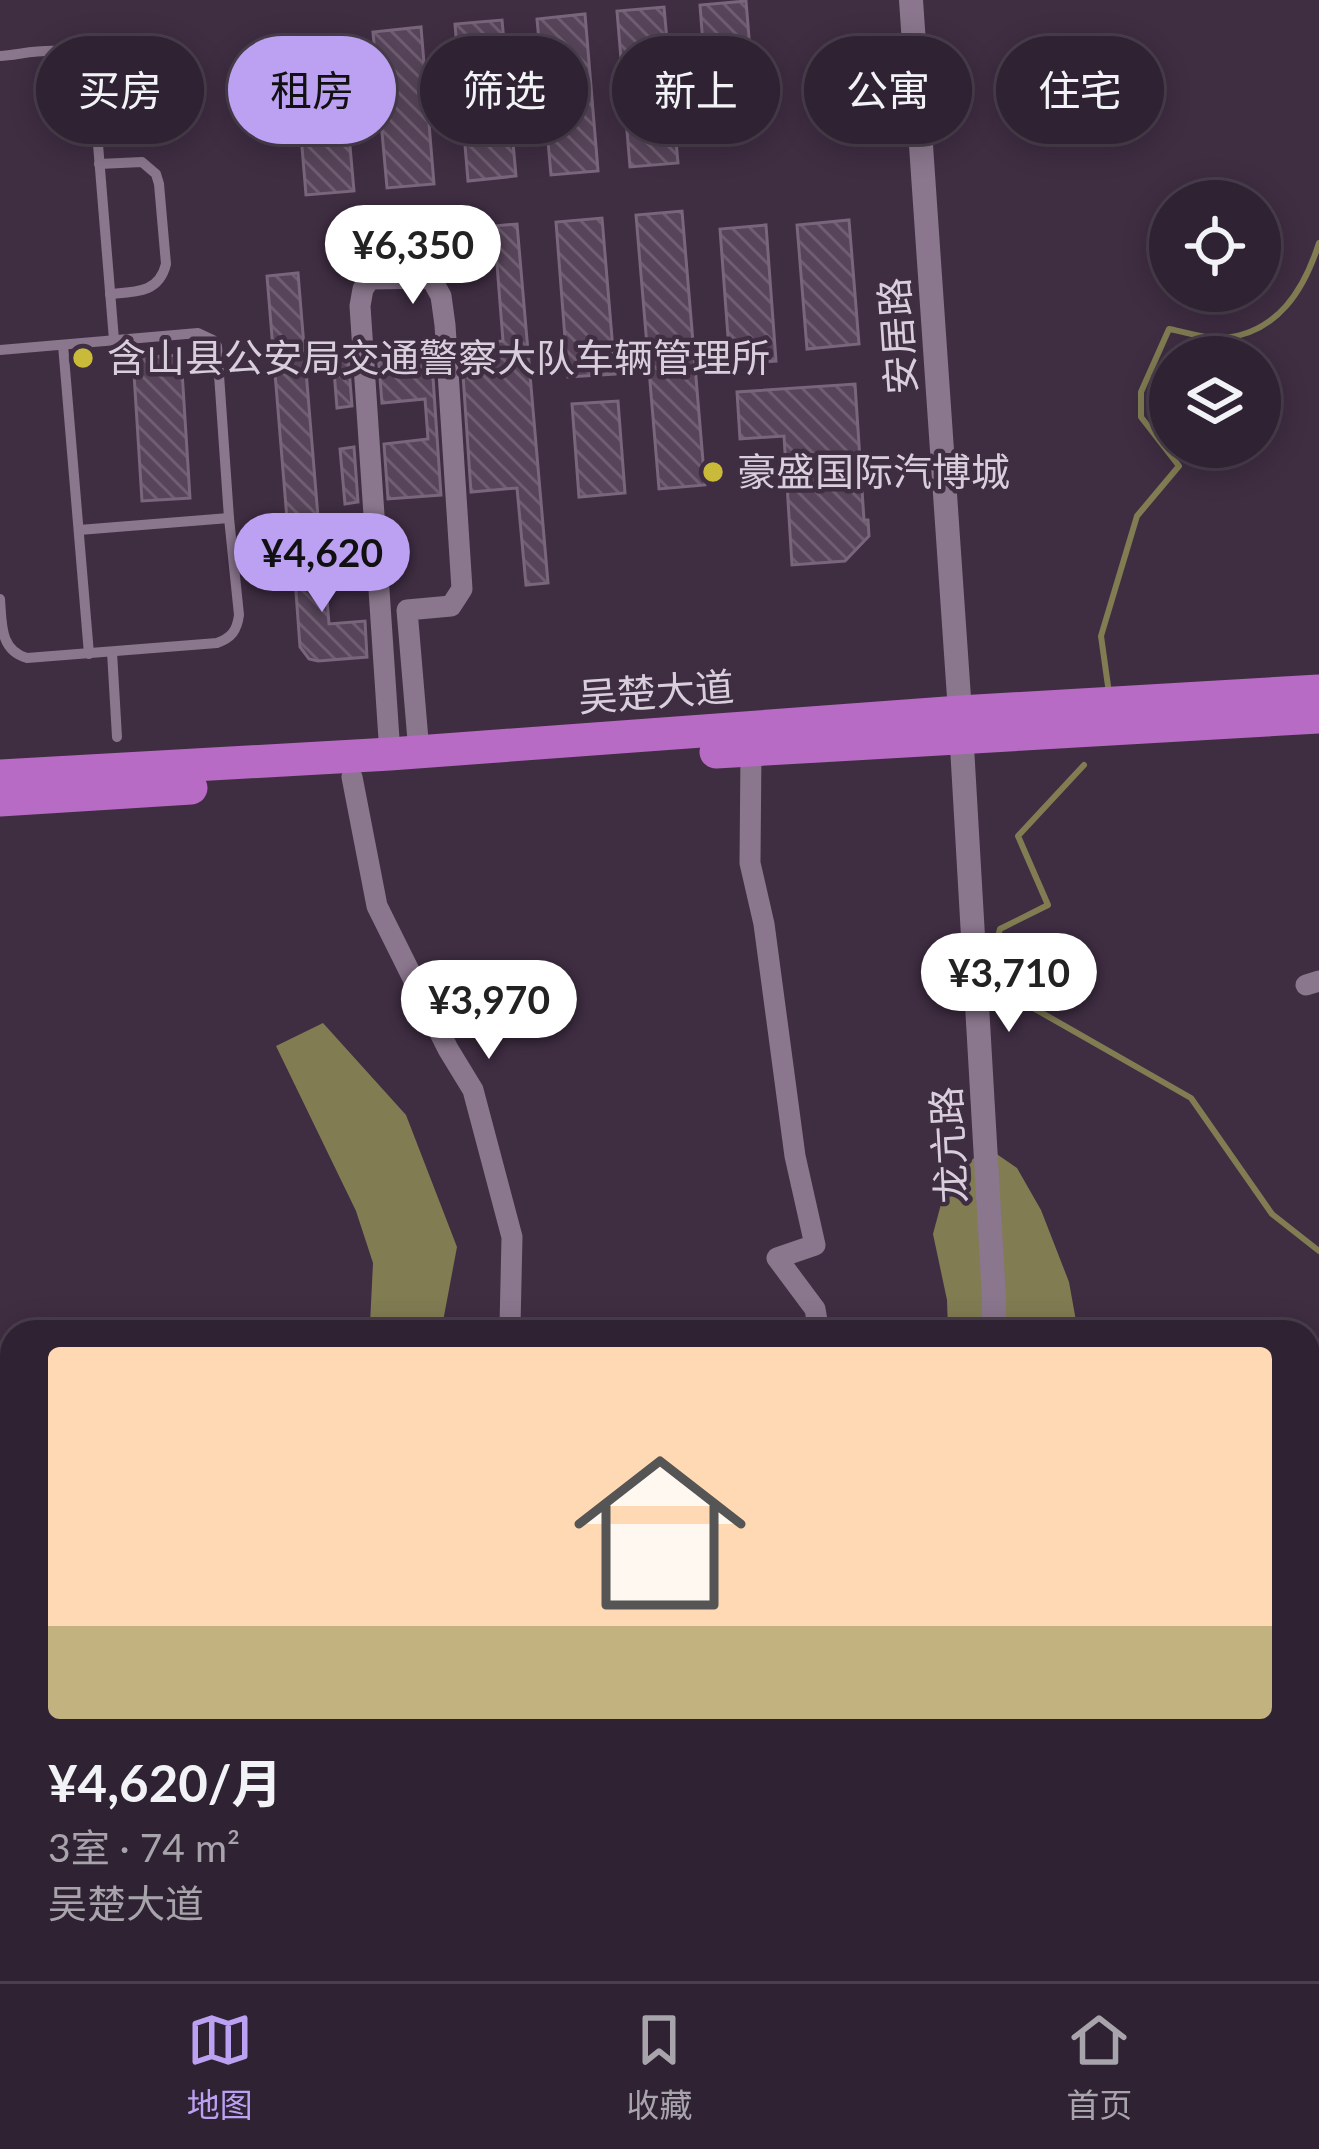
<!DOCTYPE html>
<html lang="zh">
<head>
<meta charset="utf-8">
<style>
  :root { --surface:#2f2232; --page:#372a3a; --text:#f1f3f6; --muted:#a7a4ac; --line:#4a3f4d; --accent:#bca0f2 }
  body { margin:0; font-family:Lato,"Noto Sans SC",sans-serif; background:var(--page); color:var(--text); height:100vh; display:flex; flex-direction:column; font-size:45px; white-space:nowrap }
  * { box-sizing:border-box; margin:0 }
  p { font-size:39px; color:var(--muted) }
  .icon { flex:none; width:66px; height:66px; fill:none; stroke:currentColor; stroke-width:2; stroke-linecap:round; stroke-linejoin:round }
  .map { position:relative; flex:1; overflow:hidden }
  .side { position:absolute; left:0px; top:1320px; width:1320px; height:663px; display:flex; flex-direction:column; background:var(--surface); border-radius:36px 36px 0 0; box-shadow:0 6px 30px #0003,0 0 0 3px var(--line) }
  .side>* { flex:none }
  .hud { position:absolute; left:36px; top:36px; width:1248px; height:108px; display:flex; gap:24px }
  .controls { position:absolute; left:1149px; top:180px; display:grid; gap:24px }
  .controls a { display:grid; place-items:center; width:132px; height:132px; border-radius:50%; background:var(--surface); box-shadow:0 6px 30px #0003,0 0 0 3px var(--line); font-size:60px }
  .price { position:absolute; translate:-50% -102px; padding:0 27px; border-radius:42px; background:#fff; color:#222; font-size:39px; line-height:78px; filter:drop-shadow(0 3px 6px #0008) }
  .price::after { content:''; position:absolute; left:50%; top:72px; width:36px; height:27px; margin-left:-18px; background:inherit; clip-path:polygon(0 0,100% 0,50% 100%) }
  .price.on { background:var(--accent); color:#111 }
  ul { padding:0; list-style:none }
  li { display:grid; align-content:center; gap:24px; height:636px; padding:0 48px }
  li+li { border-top:3px solid var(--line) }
  li span { display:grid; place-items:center; height:372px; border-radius:12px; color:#555 }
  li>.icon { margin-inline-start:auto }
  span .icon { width:216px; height:216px; fill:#fffc; stroke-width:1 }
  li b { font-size:51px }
  .pill { padding:0 42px; border-radius:54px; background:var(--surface); box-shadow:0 6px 30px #0003,0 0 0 3px var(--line); font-size:42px; line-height:108px }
  .pill.on { background:var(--accent); color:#111 }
  .dock { display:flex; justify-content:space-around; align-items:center; height:168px; border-top:3px solid var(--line); background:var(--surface); font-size:33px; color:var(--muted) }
  .dock a { display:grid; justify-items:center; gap:6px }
  .dock .on { color:var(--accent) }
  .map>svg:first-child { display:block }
  .water { fill:#817c52 }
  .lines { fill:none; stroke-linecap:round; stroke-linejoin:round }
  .stream { stroke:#817c52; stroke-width:6 }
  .building { fill:url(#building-back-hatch); stroke:#79657c; stroke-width:3 }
  .service { stroke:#8a768d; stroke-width:10 }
  .minor { stroke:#8a768d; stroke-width:21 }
  .tertiary { stroke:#8a768d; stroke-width:24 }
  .trunk { stroke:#b86bc4; stroke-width:33 }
  .poi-dot { fill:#caba39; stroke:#3f2d42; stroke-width:4.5 }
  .labels { text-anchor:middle; stroke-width:9; stroke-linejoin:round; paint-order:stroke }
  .street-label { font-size:39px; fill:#d9cedb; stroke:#3f2d42 }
  .poi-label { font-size:39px; fill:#d9cedb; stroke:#3f2d42; text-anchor:start }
</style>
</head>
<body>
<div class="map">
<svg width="1319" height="1981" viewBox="0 0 1319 1981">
  <defs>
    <pattern id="building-back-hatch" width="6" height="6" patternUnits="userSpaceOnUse" patternTransform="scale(3)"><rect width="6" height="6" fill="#57445a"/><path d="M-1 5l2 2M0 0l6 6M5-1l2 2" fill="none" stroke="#6f5e71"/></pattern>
  </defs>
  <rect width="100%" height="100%" fill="#3f2d42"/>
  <g class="water">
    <path d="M 323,1023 L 406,1115 L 457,1247 L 441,1332 L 365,1332 L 370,1324 L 373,1263 L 356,1211 L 276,1046 Z"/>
    <path d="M 985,1146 L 1017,1168 L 1041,1210 L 1069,1282 L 1078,1332 L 948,1332 L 947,1300 L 933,1234 L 945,1189 Z"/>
    <path d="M 0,1377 L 12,1377 L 12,1615 L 0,1547 Z"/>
  </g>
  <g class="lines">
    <g class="stream">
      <path d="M 1108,686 L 1101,636 L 1137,516 L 1179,466 L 1141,417 L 1141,392 L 1169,329 C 1186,332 1208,340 1225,338 C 1278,332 1304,290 1319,243"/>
      <path d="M 1084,765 L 1018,836 L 1048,905 L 1000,929 L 986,981 L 1191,1098 L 1272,1214 L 1319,1251"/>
      <path d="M 0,1682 L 12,1736"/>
      <path d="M 111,1971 L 130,1981"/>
    </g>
  </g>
  <g class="building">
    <path d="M 746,1 L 757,134 L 710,138 L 700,5 Z"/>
    <path d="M 664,7 L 678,163 L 630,167 L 617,11 Z"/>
    <path d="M 585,14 L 598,171 L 551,175 L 537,19 Z"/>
    <path d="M 502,20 L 516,176 L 468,181 L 455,24 Z"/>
    <path d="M 421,27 L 434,184 L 387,188 L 373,32 Z"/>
    <path d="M 340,35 L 354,191 L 306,195 L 293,39 Z"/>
    <path d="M 682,211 L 705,485 L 659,489 L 636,215 Z"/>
    <path d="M 602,218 L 615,374 L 568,377 L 556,222 Z"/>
    <path d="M 849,220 L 859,344 L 807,349 L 797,225 Z"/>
    <path d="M 517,224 L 548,583 L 526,585 L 517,488 L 471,492 L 461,345 L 503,341 L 494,226 Z"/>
    <path d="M 766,225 L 776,361 L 730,364 L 720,229 Z"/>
    <path d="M 298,273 L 318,517 L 287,519 L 267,276 Z"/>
    <path d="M 431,348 L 441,495 L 388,499 L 384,444 L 428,439 L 425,399 L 382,403 L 378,353 Z"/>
    <path d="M 181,355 L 190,498 L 142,501 L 133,358 Z"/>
    <path d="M 348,356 L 352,406 L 337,408 L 333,358 Z"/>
    <path d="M 855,384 L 864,520 L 868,520 L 869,536 L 845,561 L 792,565 L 784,436 L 740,439 L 737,392 Z"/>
    <path d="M 618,401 L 625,493 L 579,497 L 572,404 Z"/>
    <path d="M 354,447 L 358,502 L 345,504 L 340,449 Z"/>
    <path d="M 323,549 L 329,624 L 365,621 L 367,657 L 318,661 L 309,659 L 300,647 L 293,551 Z"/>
  </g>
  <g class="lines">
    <g class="service">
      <path d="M 0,56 C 30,54 74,39 92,71 L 114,340"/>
      <path d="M 99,164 L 142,162 L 156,174 L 159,184 L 166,264 C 159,293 136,292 110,294"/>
      <path d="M 63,345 L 89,654"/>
      <path d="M 0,350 L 198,333 L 213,340 L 217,346 L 229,518 L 239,615 C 237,631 231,638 217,643 L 27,658 C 0,650 2,625 0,599"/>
      <path d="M 79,530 L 229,518"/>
      <path d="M 112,652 L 117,737"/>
    </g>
    <g class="minor">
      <path d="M 751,750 L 750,863 L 764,924 L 795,1156 L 815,1245 L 777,1258 L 815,1309 L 819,1332"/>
      <path d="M 390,754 L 360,306 L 363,289 L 370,279 L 431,278 L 441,296 L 445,325 L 462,589 L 451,606 L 407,610 L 419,752"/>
      <path d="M 352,777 L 377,906 L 448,1049 L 473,1090 L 512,1237 L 510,1326 L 499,1332"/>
      <path d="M 1306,985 L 1319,981"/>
    </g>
    <g class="tertiary">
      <path d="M 911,0 L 960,712 L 994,1298 L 994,1332"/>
      <path d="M 990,1971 L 990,1981"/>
    </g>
    <g class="trunk">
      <path d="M 716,752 L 1319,717"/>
      <path d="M 0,776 L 390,754 L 960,712 L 1319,691"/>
      <path d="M 0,800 L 191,788"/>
    </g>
  </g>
  <g class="poi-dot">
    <circle cx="83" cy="358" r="12"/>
    <circle cx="713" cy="472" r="12"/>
  </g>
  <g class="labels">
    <g class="street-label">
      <text transform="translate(898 336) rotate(-94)" y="14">安居路</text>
      <text transform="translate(656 692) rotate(-4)" y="14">吴楚大道</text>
      <text transform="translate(949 1145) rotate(-93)" y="14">龙亢路</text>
    </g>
    <g class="poi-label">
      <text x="107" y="372">含山县公安局交通警察大队车辆管理所</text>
      <text x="737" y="486">豪盛国际汽博城</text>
    </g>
  </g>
</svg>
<div class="controls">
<a><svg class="icon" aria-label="locate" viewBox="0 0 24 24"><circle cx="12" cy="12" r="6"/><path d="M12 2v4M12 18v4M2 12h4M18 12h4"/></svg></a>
<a><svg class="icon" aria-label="layers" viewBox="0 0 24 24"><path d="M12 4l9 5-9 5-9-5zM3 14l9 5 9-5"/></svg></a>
</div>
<b class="price" style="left:413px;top:307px">¥6,350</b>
<b class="price on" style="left:322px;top:615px">¥4,620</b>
<b class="price" style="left:1009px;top:1035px">¥3,710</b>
<b class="price" style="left:489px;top:1062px">¥3,970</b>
<div class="hud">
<a class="pill">买房</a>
<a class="pill on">租房</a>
<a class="pill">筛选</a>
<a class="pill">新上</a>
<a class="pill">公寓</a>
<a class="pill">住宅</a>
</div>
<section class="side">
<ul>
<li><span style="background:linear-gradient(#ffd9b3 75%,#c2b280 0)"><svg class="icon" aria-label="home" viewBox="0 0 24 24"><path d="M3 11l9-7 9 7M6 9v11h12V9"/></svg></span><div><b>¥4,620/月</b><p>3室 · 74 m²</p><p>吴楚大道</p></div></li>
</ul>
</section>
</div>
<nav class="dock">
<a class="on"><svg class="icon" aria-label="map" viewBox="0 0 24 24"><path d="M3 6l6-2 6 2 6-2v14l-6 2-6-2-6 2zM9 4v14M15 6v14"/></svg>地图</a>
<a><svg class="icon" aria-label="saved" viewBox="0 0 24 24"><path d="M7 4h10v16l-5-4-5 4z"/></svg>收藏</a>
<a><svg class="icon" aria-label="home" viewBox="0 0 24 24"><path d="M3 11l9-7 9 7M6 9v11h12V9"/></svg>首页</a>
</nav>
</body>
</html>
